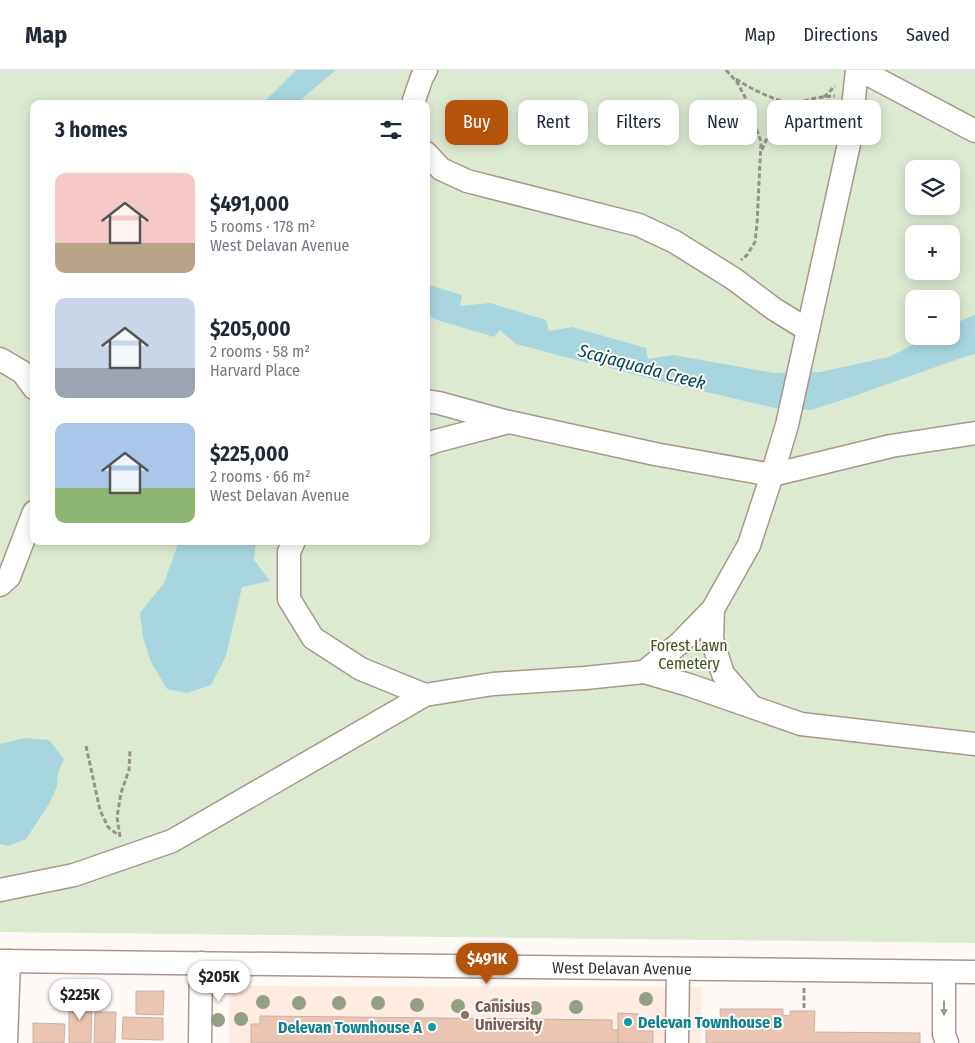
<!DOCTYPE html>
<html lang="en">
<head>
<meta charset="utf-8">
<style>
  :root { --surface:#fff; --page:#f2f2f3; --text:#1f2937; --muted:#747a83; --line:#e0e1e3; --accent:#b45309 }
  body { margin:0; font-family:"Fira Sans Condensed",sans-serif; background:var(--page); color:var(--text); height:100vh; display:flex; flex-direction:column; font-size:19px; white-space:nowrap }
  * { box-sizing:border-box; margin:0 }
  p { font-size:16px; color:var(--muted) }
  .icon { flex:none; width:28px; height:28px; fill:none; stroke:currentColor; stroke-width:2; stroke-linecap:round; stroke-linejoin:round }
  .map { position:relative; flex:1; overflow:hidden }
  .panel { position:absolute; left:30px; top:30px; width:400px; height:445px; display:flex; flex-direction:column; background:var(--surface); border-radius:10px; box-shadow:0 2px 12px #0003 }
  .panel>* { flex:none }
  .top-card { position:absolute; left:445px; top:30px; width:455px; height:45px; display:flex; gap:10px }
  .controls { position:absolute; left:905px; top:90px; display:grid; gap:10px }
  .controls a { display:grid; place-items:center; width:55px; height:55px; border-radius:10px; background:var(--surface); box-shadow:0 2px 12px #0003; font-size:25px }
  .price { position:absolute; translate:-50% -42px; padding:0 11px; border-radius:18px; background:#fff; color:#222; font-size:16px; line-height:32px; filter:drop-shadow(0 1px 2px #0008) }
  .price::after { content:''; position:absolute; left:50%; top:30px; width:15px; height:11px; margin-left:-8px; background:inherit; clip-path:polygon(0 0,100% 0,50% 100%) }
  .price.on { background:var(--accent); color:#fff }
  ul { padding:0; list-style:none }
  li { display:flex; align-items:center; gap:15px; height:125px; padding:0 25px }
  li span { display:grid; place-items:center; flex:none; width:140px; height:100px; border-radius:10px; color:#555 }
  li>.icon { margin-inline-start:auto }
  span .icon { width:60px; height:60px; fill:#fffc; stroke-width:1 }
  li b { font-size:21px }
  h2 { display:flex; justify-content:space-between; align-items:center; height:60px; padding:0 25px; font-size:21px }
  .pill { padding:0 18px; border-radius:10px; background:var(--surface); box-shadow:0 2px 12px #0003; font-size:18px; line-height:45px }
  .pill.on { background:var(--accent); color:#fff }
  header { display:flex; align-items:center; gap:30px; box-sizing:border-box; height:70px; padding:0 25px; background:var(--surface); border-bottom:1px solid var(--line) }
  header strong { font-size:24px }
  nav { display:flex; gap:28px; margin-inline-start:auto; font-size:18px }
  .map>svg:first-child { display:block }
  .built { fill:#feece3 }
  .green { fill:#ddead2; fill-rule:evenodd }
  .water { fill:#a7d6df }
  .building { fill:#ebc5b2; stroke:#c6b1a6 }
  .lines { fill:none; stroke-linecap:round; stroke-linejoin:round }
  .minor-casing { stroke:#ab968c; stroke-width:25 }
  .path { stroke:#98928f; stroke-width:3; stroke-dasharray:5 2.5; stroke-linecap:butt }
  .minor { stroke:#fff; stroke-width:22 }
  .tree { fill:#949f84 }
  .oneway { fill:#9a9694 }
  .education-dot { fill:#8d6e63; stroke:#fef9f7; stroke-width:2 }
  .culture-dot { fill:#0f9aa8; stroke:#fef9f7; stroke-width:2 }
  .labels { text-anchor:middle; stroke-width:4; stroke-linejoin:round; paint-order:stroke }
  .park-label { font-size:16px; fill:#3e5625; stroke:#fef9f7 }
  .street-label { font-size:16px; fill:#362e2a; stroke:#fef9f7 }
  .education-label { font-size:16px; font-weight:bold; fill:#785e54; stroke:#fef9f7; text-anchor:start }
  .culture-label { font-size:16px; font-weight:bold; fill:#0d838f; stroke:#fef9f7; text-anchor:start }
  .water-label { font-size:18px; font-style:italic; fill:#004852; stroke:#fef9f7 }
</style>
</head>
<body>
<header>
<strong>Map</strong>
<nav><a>Map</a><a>Directions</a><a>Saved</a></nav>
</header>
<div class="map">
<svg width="975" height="973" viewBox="0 0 975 973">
  <rect width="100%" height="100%" fill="#fef9f7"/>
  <path class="built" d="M 229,916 L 702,917 L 701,973 L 229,973 Z"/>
  <path class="green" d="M 0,0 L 975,0 L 975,873 L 0,862 ZM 34,34 L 426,34 L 426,471 L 34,471 ZM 914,99 L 951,99 L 951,136 L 914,136 ZM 914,164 L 951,164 L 951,201 L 914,201 ZM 914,229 L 951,229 L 951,266 L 914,266 Z"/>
  <g class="water">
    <path d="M 296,0 L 336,0 L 296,34 L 262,34 Z"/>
    <path d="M 426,214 L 462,225 L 460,236 L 490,233 L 546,250 L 549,261 L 572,257 L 646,278 L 648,289 L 673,285 L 774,303 L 820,302 L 889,287 L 930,266 L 951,266 L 951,255 L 975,245 L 975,284 L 964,287 L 854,326 L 811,340 L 775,338 L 667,313 L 610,298 L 593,286 L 588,293 L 516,274 L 500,260 L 494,267 L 434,249 L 426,243 Z"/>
    <path d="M 179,471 L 256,471 L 254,490 L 270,511 L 242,517 L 226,586 L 211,615 L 187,623 L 167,619 L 150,590 L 143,567 L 140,543 L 164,513 Z"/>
    <path d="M 25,668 L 49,670 L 64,689 L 58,702 L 57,716 L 49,734 L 26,769 L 8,776 L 0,774 L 0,674 Z"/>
  </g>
  <g class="building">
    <path d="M 136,921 L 164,921 L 163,945 L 136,944 Z"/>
    <path d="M 69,930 L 92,930 L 91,973 L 69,973 Z"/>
    <path d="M 720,939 L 783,939 L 783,945 L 790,946 L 790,941 L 815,941 L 814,962 L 920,963 L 920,973 L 706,973 L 706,957 L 721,957 Z"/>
    <path d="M 95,942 L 116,942 L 115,973 L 94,973 Z"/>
    <path d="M 618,943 L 638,944 L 638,961 L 653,961 L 653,973 L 618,973 Z"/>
    <path d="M 260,946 L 612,950 L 612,960 L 618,960 L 618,973 L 251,973 L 251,954 L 260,954 Z"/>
    <path d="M 123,947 L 163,948 L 163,970 L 122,969 Z"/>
    <path d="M 33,953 L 65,954 L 64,973 L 33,973 Z"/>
  </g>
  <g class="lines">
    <g class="minor-casing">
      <g id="minor">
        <path d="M 860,0 L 975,61"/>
        <path d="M 414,34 L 414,30 L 422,7 L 426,0"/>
        <path d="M 426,83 L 441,99 L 467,111 L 639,155 L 675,172 L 734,209 L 774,239 L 808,260"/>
        <path d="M 0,289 L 22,302 L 34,318"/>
        <path d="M 426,331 L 439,333 L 508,352"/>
        <path d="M 426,375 L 436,371 L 509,352 L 655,384 L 772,405 L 891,376 L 975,363"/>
        <path d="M 294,471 L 289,482 L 289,529 L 313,568 L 361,599 L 425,625"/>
        <path d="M 0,515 L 9,507 L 34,442"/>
        <path d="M 713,539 L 712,569 L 723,604 L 751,636"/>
        <path d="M 644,602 L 680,573 L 713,539 L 749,475 L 772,405 L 787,355 L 849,74 L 857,0"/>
        <path d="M 0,820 L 74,805 L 172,771 L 425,625 L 493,614 L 585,608 L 644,602 L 689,615 L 801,654 L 975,674"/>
        <path id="s1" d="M 0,891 L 975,902"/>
        <path d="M 944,902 L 944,964 L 947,973"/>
        <path d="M 6,973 L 9,891"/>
        <path d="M 200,973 L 201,893"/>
        <path d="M 677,973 L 678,899"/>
      </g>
    </g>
    <g class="path">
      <path d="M 726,0 L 737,12 L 745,27 L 761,72 L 757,154 L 755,172 L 747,185 L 741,190"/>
      <path d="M 736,9 C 754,21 773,29 794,35"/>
      <path d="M 824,27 L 835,16"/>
      <path d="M 762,80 C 766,70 775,49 783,42 C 798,30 817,27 835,26"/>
      <path d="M 86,676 L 100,740 L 108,757 L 118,765"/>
      <path d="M 120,767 L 117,747 L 121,723 L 129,700 L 130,681"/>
      <path d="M 804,918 L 804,940"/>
    </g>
    <use href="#minor" class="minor"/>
  </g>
  <g class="tree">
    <circle cx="646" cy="929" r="7"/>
    <circle cx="263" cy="932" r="7"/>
    <circle cx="299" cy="933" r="7"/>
    <circle cx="339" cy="933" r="7"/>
    <circle cx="378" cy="933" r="7"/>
    <circle cx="417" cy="935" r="7"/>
    <circle cx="496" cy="935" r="7"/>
    <circle cx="458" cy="936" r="7"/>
    <circle cx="576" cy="937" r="7"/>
    <circle cx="535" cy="938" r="7"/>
    <circle cx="241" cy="949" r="7"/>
    <circle cx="218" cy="950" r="7"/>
  </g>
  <defs><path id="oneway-solid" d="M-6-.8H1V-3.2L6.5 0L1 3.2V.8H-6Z" transform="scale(1.25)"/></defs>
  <use class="oneway" href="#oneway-solid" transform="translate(944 938) rotate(90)"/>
  <circle class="education-dot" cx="465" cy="945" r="5"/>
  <g class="culture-dot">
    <circle cx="628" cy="952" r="5"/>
    <circle cx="432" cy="957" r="5"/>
  </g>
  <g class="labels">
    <g class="park-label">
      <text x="689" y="581">Forest Lawn<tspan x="689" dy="18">Cemetery</tspan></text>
    </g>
    <g class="street-label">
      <text dy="6" stroke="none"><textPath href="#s1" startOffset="622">West Delavan Avenue</textPath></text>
    </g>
    <g class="education-label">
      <text x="475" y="942">Canisius<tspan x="475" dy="18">University</tspan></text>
    </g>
    <g class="culture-label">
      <text x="638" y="958">Delevan Townhouse B</text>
      <text x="422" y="963" text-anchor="end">Delevan Townhouse A</text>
    </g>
    <g class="water-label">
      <text transform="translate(642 297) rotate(15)" y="6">Scajaquada Creek</text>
    </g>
  </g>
</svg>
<div class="controls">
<a><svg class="icon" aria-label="layers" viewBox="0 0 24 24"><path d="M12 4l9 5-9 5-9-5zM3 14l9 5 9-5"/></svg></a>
<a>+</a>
<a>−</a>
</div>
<b class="price on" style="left:487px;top:915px">$491K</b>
<b class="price" style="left:219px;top:933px">$205K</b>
<b class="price" style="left:80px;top:951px">$225K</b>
<div class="top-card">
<a class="pill on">Buy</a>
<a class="pill">Rent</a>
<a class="pill">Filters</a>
<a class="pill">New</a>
<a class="pill">Apartment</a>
</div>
<section class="panel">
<h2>3 homes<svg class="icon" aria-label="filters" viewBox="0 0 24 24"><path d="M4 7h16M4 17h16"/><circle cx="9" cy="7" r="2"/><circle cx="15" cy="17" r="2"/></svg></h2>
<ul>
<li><span style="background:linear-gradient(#f6c9c9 70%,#b9a48a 0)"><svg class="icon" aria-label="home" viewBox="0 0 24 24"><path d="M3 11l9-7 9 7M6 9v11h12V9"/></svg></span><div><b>$491,000</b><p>5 rooms · 178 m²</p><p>West Delavan Avenue</p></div></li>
<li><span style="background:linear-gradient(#c9d6e8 70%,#9aa5b1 0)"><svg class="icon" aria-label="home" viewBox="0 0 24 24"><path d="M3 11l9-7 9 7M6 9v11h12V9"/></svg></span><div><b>$205,000</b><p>2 rooms · 58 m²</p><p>Harvard Place</p></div></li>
<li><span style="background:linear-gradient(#a9c7e8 65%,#8fb573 0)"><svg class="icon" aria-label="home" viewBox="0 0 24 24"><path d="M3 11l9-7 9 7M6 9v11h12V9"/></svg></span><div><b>$225,000</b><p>2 rooms · 66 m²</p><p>West Delavan Avenue</p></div></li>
</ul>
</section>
</div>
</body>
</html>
